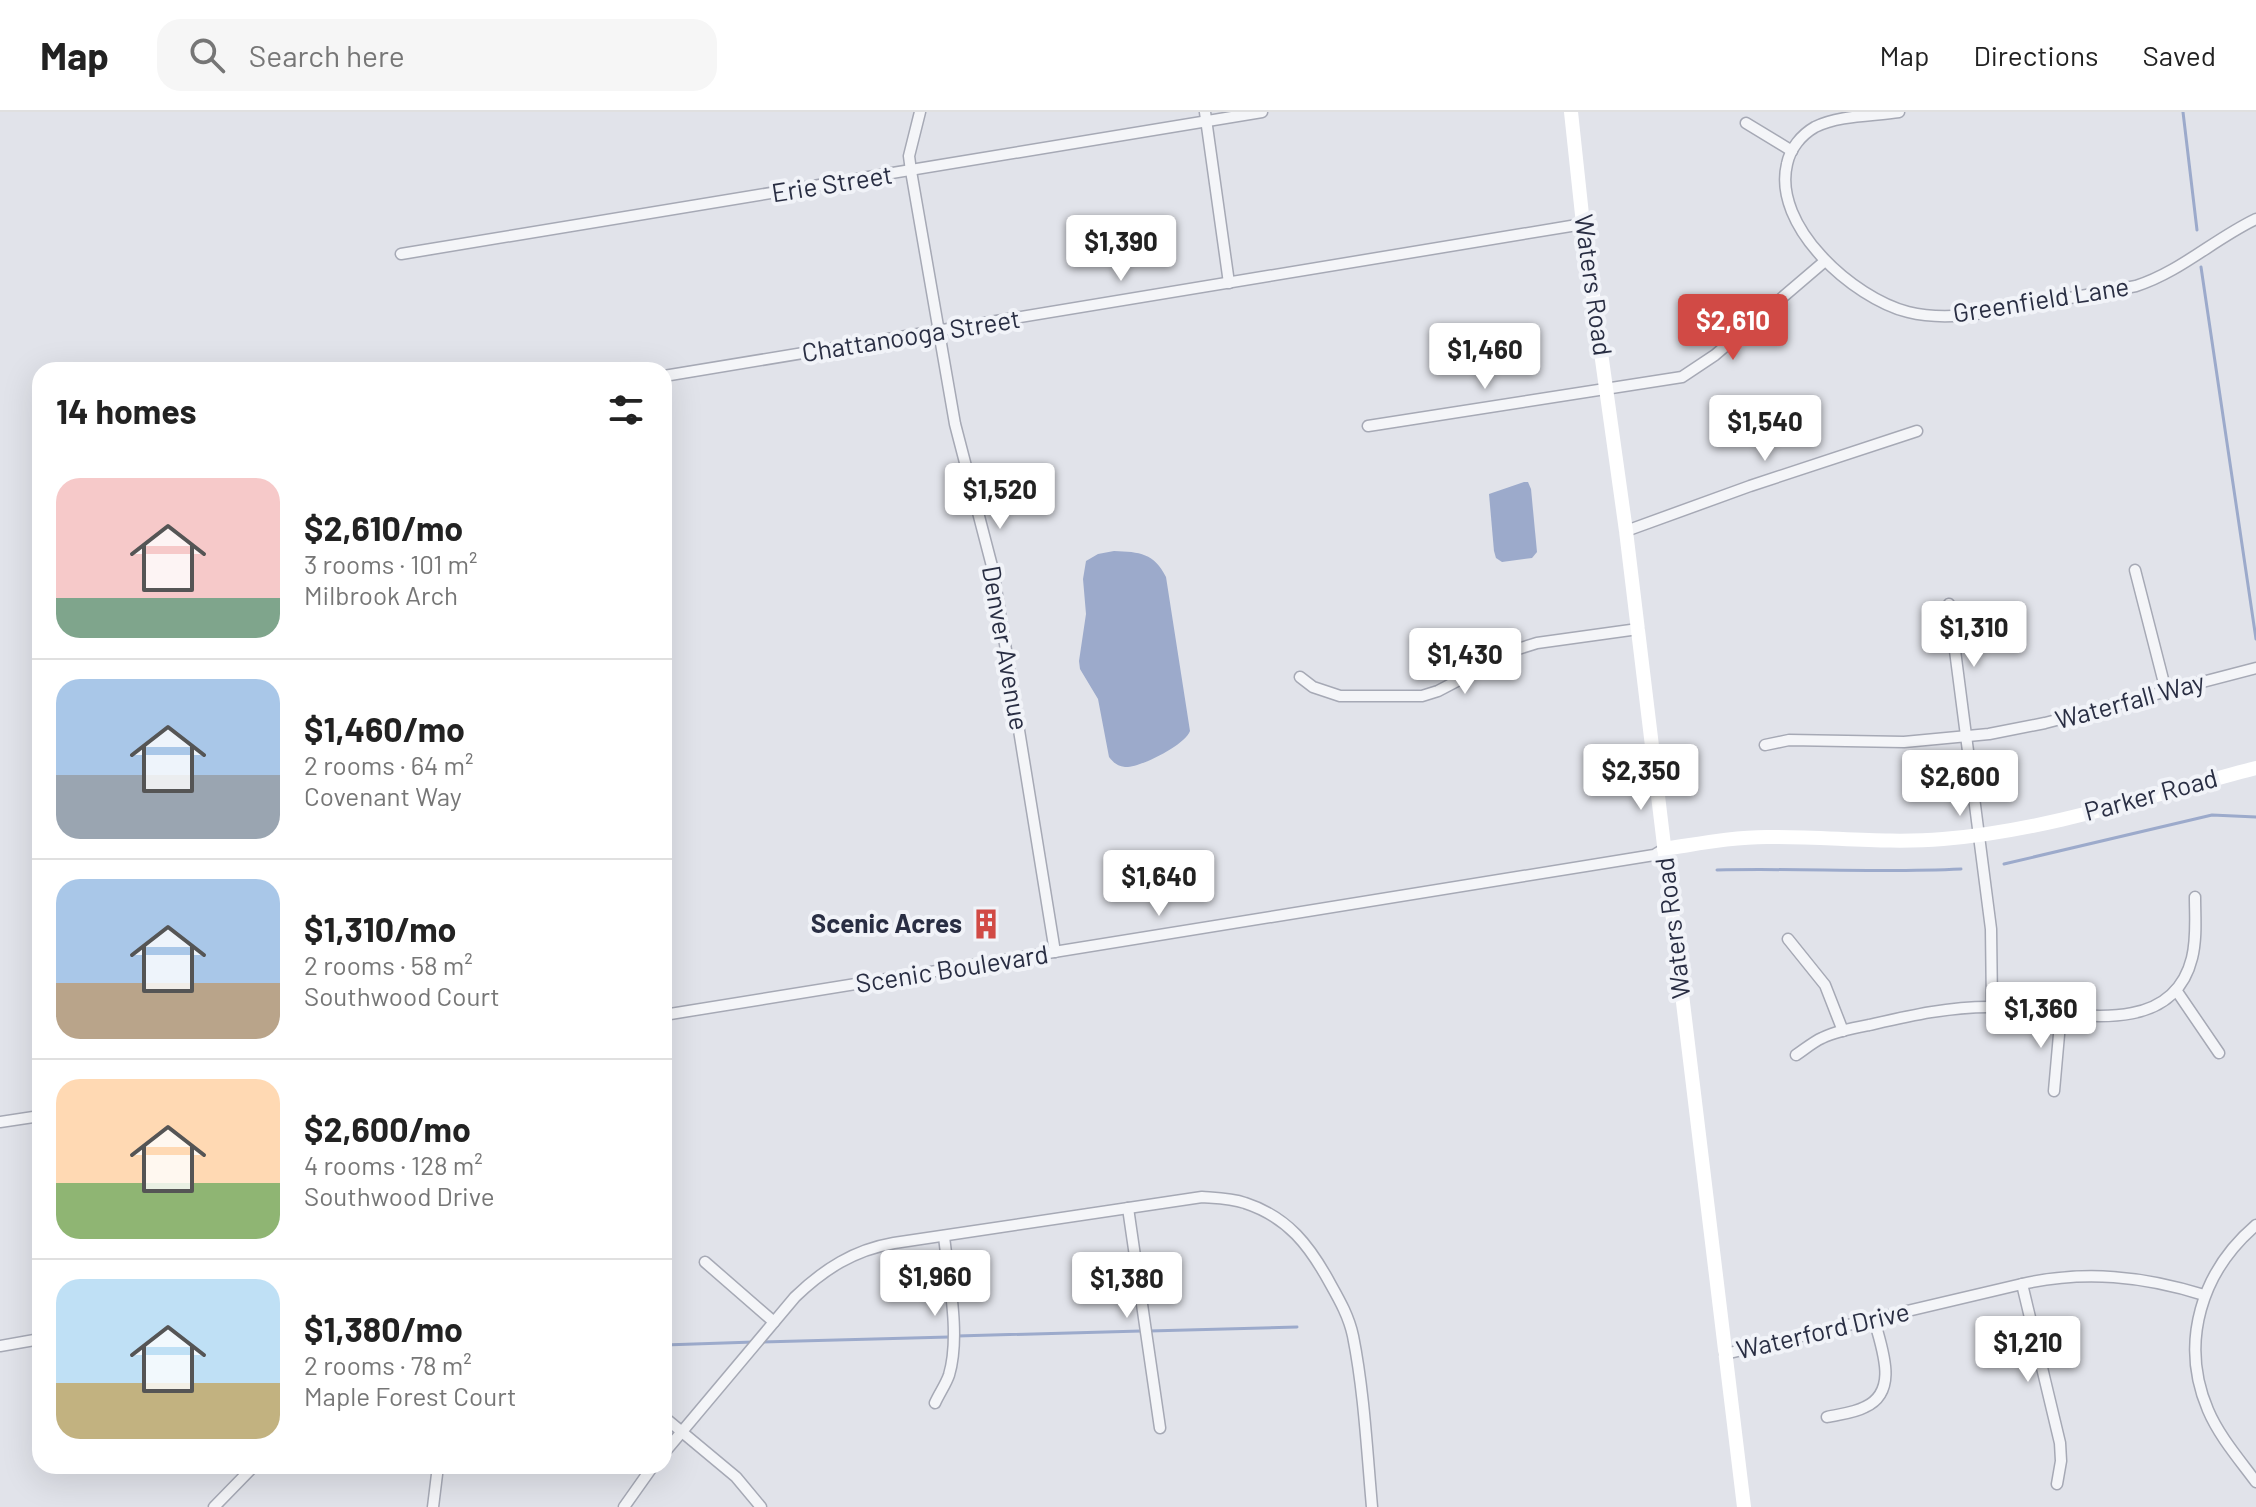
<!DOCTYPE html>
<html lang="en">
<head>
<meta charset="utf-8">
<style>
  :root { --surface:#fff; --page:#f6f6f6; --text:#222; --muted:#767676; --line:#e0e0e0; --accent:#d14a45 }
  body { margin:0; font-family:Barlow,sans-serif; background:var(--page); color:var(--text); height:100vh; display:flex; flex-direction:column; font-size:30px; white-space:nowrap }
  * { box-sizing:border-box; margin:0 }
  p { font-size:26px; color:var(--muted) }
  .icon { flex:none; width:44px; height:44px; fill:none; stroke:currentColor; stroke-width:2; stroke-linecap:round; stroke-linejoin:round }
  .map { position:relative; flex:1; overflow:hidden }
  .panel { position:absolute; left:32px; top:250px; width:640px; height:1112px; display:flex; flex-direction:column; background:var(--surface); border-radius:24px; box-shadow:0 8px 32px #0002 }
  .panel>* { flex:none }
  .price { position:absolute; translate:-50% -68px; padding:0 18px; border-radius:8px; background:#fff; color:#222; font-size:26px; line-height:52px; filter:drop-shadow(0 2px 4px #0008) }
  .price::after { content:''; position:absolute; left:50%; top:48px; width:24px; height:18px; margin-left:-12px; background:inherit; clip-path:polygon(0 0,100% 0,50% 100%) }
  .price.on { background:var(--accent); color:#fff }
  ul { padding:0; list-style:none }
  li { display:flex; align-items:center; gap:24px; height:200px; padding:0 24px }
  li+li { border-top:2px solid var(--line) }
  li span { display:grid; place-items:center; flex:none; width:224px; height:160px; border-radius:24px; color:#555 }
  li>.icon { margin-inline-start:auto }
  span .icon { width:96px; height:96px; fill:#fffc; stroke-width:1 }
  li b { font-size:34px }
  h2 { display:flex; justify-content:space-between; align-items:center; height:96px; padding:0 24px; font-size:34px }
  header { display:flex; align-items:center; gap:48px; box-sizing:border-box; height:112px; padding:0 40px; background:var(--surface); border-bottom:2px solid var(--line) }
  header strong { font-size:38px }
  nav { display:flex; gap:44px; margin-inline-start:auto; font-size:28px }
  .search { width:560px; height:72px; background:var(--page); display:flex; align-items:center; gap:20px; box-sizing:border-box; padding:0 28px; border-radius:24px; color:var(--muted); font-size:30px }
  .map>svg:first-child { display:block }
  .water { fill:#9caacb }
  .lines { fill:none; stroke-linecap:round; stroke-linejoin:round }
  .stream { stroke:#9caacb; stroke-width:3 }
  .street-casing { stroke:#a6a9b5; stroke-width:13 }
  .street { stroke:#f4f5f8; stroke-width:10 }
  .secondary { stroke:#fff; stroke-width:14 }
  .labels { text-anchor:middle; stroke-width:8; stroke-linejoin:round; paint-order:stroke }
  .street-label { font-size:26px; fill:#292e43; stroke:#f1f3f8 }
  .poi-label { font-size:26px; font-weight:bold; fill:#292e43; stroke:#f1f3f8; text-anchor:end }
</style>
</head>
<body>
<header>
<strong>Map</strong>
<div class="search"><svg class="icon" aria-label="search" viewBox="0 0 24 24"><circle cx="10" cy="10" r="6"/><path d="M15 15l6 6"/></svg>Search here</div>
<nav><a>Map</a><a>Directions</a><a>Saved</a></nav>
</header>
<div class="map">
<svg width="2256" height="1395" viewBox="0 0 2256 1395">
  <rect width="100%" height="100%" fill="#e1e3ea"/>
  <g class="water">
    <path d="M 1524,370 L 1528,370 L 1531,377 L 1537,440 L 1532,446 L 1502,450 L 1496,446 L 1494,439 L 1489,382 Z"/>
    <path d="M 1114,439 C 1140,440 1154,441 1166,465 L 1190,619 C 1185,633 1140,656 1125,655 C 1117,654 1114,651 1109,645 L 1098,587 L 1080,557 L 1079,549 L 1086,502 L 1083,467 L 1086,449 L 1098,442 Z"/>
  </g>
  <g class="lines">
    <g class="stream">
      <path d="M 2183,0 L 2197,118"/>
      <path d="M 2201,155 L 2256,527"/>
      <path d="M 2004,752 L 2212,703 L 2256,705"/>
      <path d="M 1717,758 C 1799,756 1880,761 1961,757"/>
      <path d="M 1149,1219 L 1297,1215"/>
      <path d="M 957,1224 L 1141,1219"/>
      <path d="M 761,1230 L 949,1225"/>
      <path d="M 664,1233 L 754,1230"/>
    </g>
    <g class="street-casing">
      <g id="street">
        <path d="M 920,0 L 909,44 L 911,59 L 955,312 L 993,458 L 1055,840"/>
        <path d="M 1205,0 L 1229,171"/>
        <path d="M 1899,0 C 1873,4 1839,3 1815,15 C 1801,23 1790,37 1787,52 C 1772,114 1853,186 1908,200 C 1948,210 1989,200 2028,193 C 2064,187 2100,181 2136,174 C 2180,160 2214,127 2256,107"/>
        <path d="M 1746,11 L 1792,39"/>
        <path d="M 401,142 L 1262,0"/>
        <path d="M 664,264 L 1583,112"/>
        <path d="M 1368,314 L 1682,265 L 1715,243 L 1825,149"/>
        <path d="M 1626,419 L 1750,374 L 1917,319"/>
        <path d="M 2135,458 L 2166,579"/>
        <path d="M 1949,492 L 1991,817 L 1992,895"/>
        <path d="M 1300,565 L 1313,575 L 1340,584 L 1422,584 L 1438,579 L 1518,537 L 1537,531 L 1638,517"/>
        <path d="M 1765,633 L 1789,628 L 1904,630 L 1989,622 L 2045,611 L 2256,556"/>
        <path d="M 1788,827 L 1825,873 L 1843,919"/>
        <path d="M 2176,878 L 2219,941"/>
        <path d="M 664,903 L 1654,743 L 1664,737"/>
        <path d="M 1796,943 C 1805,937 1813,930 1822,926 C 1836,919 1853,916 1869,913 C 1909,904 1947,895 1989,895 C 2053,895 2170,935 2192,846 C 2197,826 2195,805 2195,785"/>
        <path d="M 2054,979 L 2061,900"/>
        <path d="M 0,1010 L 40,1004"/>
        <path d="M 1128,1096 L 1160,1316"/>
        <path d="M 2256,1113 C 2202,1159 2179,1230 2208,1298 C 2219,1324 2239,1347 2256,1370"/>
        <path d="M 705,1150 L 774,1210"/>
        <path d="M 2022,1172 L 2060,1331 L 2061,1349 L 2057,1372"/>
        <path d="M 0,1234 L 40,1227"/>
        <path d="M 1725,1242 L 2022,1172 C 2085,1158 2143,1164 2204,1183"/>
        <path d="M 935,1291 C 939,1282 946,1272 949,1263 C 961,1223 948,1164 944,1124"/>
        <path d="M 664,1305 L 736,1365 L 761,1395"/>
        <path d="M 1827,1305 C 1840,1302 1854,1301 1865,1295 C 1900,1279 1881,1235 1874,1207"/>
        <path d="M 664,1341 L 795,1185 C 824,1157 854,1138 894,1131 L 1202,1085 C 1216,1086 1231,1086 1245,1091 C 1288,1105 1310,1134 1331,1173 C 1340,1189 1349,1205 1353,1224 C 1364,1279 1367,1339 1372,1395"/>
        <path d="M 214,1395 L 254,1354"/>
        <path d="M 433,1395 L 438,1354"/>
        <path d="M 624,1395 L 653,1354"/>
      </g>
    </g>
    <use href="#street" class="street"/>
    <g class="secondary">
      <path d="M 1571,0 L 1583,112 L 1626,419 L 1744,1395"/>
      <path d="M 1664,737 C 1698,732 1732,725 1767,725 C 1825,724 1884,732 1943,727 C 2046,719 2155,682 2256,656"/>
    </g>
  </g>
  <defs>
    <g id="building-bare" transform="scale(2.4)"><path d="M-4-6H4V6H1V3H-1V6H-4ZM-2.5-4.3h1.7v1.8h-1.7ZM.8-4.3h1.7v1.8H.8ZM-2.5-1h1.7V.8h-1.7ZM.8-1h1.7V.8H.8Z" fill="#d14a45" stroke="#f1f3f8" stroke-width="2.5" paint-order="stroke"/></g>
  </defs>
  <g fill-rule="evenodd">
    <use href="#building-bare" x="986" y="812"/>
  </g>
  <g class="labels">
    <g class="street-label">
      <text transform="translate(832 72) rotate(-9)" y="9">Erie Street</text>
      <text transform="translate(1593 173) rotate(82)" y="9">Waters Road</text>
      <text transform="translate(2041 188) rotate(-9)" y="9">Greenfield Lane</text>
      <text transform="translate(911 224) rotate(-9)" y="9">Chattanooga Street</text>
      <text transform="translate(1005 536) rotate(80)" y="9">Denver Avenue</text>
      <text transform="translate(2130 589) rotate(-15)" y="9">Waterfall Way</text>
      <text transform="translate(2151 683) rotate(-15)" y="9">Parker Road</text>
      <text transform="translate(1673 816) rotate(-97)" y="9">Waters Road</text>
      <text transform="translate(952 857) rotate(-9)" y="9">Scenic Boulevard</text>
      <text transform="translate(1823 1219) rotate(-13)" y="9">Waterford Drive</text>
    </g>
    <g class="poi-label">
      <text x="962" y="821">Scenic Acres</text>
    </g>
  </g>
</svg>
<b class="price" style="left:1121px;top:171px">$1,390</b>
<b class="price on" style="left:1733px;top:250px">$2,610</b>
<b class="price" style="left:1485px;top:279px">$1,460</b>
<b class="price" style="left:1765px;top:351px">$1,540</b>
<b class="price" style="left:1000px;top:419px">$1,520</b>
<b class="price" style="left:1974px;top:557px">$1,310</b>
<b class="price" style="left:1465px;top:584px">$1,430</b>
<b class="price" style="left:1641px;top:700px">$2,350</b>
<b class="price" style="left:1960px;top:706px">$2,600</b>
<b class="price" style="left:1159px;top:806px">$1,640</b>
<b class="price" style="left:2041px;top:938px">$1,360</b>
<b class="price" style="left:935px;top:1206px">$1,960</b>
<b class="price" style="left:1127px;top:1208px">$1,380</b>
<b class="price" style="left:2028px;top:1272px">$1,210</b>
<section class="panel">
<h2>14 homes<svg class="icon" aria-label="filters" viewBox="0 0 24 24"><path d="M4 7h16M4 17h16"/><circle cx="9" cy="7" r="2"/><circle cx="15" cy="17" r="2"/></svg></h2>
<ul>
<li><span style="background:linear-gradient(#f6c9c9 75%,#7fa58c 0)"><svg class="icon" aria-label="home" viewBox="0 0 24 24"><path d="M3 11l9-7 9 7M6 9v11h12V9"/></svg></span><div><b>$2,610/mo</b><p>3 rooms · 101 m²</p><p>Milbrook Arch</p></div></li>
<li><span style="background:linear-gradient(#a9c7e8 60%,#9aa5b1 0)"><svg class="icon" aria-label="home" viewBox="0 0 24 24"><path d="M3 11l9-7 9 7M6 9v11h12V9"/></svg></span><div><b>$1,460/mo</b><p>2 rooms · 64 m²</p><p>Covenant Way</p></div></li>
<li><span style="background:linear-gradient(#a9c7e8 65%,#b9a48a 0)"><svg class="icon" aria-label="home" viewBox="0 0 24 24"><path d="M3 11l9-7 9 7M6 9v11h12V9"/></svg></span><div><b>$1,310/mo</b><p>2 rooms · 58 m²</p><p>Southwood Court</p></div></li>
<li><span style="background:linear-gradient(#ffd9b3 65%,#8fb573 0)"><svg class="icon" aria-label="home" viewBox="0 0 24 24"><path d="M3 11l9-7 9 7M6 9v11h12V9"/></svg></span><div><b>$2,600/mo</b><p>4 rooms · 128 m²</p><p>Southwood Drive</p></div></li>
<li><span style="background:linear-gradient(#bfe0f5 65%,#c2b280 0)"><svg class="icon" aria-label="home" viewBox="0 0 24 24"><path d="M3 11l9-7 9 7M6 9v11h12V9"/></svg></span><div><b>$1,380/mo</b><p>2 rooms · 78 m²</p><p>Maple Forest Court</p></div></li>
</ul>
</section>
</div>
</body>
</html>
